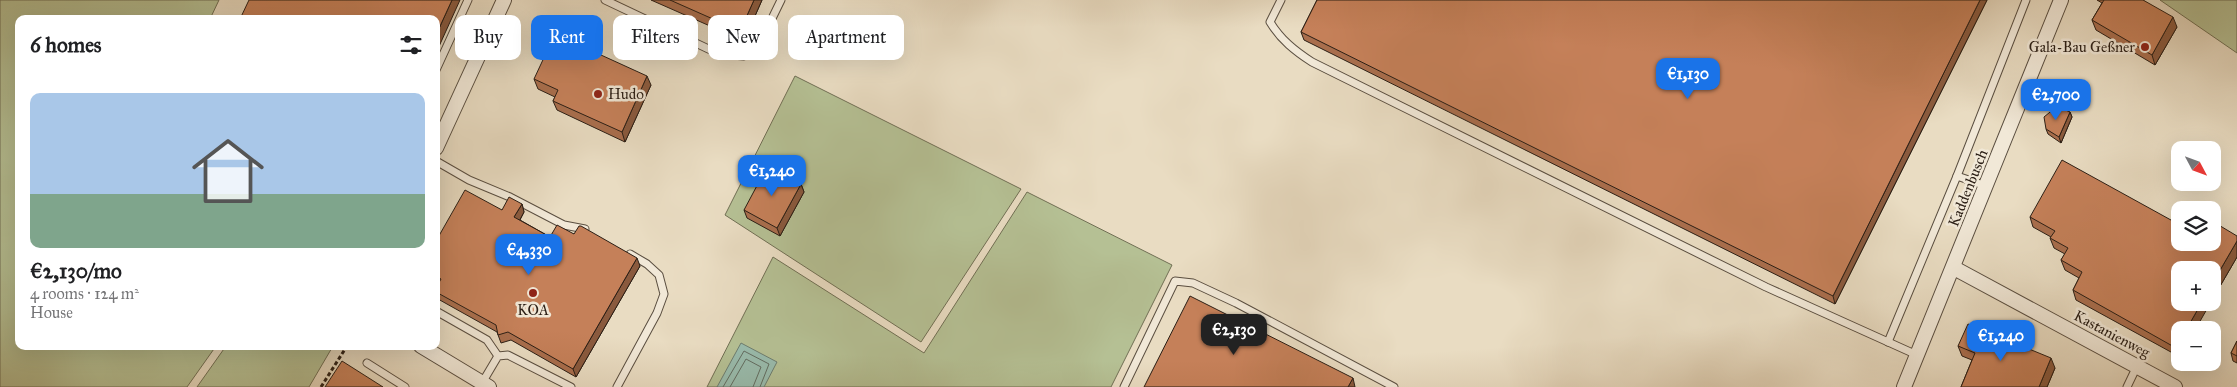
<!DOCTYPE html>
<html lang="en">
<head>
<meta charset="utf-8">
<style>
  :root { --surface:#fff; --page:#f6f6f6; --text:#202124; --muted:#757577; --accent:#1a73e8 }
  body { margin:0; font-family:"IM FELL Great Primer",serif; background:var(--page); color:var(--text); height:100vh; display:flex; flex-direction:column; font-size:19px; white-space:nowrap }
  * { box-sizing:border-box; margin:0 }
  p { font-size:16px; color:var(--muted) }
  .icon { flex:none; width:28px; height:28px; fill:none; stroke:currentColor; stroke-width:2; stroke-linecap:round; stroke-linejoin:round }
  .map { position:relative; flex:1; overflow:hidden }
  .side { position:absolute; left:15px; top:15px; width:425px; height:335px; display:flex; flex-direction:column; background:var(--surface); border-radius:10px; box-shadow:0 5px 20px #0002 }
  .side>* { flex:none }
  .hud { position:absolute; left:455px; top:15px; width:475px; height:45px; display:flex; gap:10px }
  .needle { width:32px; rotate:131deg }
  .fabs { position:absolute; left:2171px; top:141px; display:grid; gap:10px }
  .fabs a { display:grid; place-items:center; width:50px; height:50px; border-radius:10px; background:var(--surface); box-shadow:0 5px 20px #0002; font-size:25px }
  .price { position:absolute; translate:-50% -42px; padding:0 11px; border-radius:10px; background:var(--accent); color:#fff; font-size:16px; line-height:32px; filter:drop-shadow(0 1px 2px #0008) }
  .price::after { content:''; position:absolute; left:50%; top:30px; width:15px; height:11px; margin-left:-8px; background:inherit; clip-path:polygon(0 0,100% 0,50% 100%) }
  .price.current { background:#222; color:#fff }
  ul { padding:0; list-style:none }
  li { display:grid; align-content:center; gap:10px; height:265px; padding:0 15px }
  li span { display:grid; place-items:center; height:155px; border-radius:10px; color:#555 }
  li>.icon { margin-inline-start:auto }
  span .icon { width:90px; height:90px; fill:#fffc; stroke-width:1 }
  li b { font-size:21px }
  h2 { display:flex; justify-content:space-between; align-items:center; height:60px; padding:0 15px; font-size:21px }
  .pill { padding:0 18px; border-radius:10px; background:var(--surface); box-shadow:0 5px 20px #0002; font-size:18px; line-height:45px }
  .pill.current { background:var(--accent); color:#fff }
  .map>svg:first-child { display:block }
  .green { fill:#b5c094; stroke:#706f54 }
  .water { fill:#99bcad; stroke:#6d7d70 }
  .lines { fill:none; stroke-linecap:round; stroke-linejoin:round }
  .shore { stroke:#626d61; stroke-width:1 }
  .lane-casing { stroke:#5a4e40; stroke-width:9 }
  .street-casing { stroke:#5a4e40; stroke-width:16 }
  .path { stroke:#2a1e15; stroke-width:3; stroke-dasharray:4 2.5; stroke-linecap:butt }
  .lane { stroke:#f1e8d7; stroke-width:7 }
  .street { stroke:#f1e8d7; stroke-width:14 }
  .wall { fill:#a96e4d; stroke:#2a1e15 }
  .shaded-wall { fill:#8a5a3e; stroke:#2a1e15 }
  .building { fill:#c58059; stroke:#2a1e15 }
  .poi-dot { fill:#8f2418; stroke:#f1e8d7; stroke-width:2 }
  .labels { text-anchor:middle; stroke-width:5; stroke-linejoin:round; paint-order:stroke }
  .poi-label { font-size:15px; fill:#2a1e15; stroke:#f1e8d7; text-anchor:end }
  .street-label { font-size:15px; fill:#2a1e15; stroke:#f1e8d7 }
</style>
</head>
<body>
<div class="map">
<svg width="2237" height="387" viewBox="0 0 2237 387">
  <rect width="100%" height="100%" fill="#e9dcc2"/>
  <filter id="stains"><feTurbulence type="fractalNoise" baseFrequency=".004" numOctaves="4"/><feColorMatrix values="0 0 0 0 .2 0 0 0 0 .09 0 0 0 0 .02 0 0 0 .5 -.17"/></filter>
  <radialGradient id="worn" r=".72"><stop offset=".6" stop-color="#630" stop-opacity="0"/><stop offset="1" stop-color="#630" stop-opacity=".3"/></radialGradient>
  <g class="green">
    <path d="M 0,0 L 219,0 L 210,19 L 19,19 L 19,346 L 216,346 L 187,387 L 0,387 Z"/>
    <path d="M 2160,0 L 2237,0 L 2237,53 Z"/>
    <path d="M 795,76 L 1021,189 L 921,342 L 725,215 Z"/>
    <path d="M 1027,192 L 1172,265 L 1111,387 L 707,387 L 773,257 L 924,353 Z"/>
    <path d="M 226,346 L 333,346 L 309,387 L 197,387 Z"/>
  </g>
  <path class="water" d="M 741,343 L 777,362 L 764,387 L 717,387 Z"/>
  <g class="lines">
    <g class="shore">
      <path d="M 723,387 L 744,351 L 769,364 L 760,387"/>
      <path d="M 730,387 L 746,359 L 761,367 L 753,387"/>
    </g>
    <g class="lane-casing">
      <g id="lane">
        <path d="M 605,0 L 719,54 L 744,56 L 761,41 L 781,0"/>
        <path d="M 1281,0 L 1270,22 C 1281,40 1295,51 1312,62 L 1766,287 L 1917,355"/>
        <path d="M 436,70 L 468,0"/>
        <path d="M 436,161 L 469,180 L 510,197 L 564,225 L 585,229"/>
        <path d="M 1957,176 L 2026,0"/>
        <path d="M 436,311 L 487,340 L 498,356"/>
        <path d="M 1888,342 L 1957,176 L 1986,186"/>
        <path d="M 367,363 L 405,387"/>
        <path d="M 482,383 L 498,356 L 508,355 L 571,387"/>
        <path d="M 617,387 L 657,313 L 664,294 L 659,275 L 647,264 L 630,254"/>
        <path d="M 1124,387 L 1175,281 L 1193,283 L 1236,303 L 1394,387"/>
        <path d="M 2127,387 L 2137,366"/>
      </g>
    </g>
    <g class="street-casing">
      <g id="street">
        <path d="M 436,148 L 504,0"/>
        <path d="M 1954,268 L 2175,387"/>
        <path d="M 421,346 L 489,387"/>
        <path d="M 1904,387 L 2061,0"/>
      </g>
    </g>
    <path class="path" d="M 321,387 L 347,346"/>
    <use href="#lane" class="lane"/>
    <use href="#street" class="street"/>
  </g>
  <g class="wall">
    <path d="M 651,0 L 762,0 L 744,41 Z"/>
    <path d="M 1317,0 L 1987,0 L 1835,304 L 1304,40 L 1301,32 Z"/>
    <path d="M 2097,0 L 2143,0 L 2177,27 L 2155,65 L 2096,30 L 2092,20 L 2102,3 Z"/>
    <path d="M 534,79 L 651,85 L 625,142 L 557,110 L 553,101 L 555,97 L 538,89 Z"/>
    <path d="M 2070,112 L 2072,117 L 2061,143 L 2048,134 L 2046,129 Z"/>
    <path d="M 801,184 L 804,192 L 780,236 L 747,218 L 744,210 Z"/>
    <path d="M 522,204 L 524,212 L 520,220 L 550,237 L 574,234 L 640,266 L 576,377 L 511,340 L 501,343 L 497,332 L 438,299 L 436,295 L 436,288 L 439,284 L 436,282 L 436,241 L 502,210 Z"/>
    <path d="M 2030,217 L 2180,242 L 2237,241 L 2237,257 L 2212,300 L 2212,270 L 2180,330 L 2180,357 L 2076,300 L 2073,290 L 2079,278 L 2065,270 L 2061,260 L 2065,254 L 2054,248 L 2050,238 L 2051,237 L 2033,227 Z"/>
    <path d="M 2237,341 L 2237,363 L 2233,361 L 2231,353 Z"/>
    <path d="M 1958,346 L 2055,368 L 2047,387 L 1961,387 L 1972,360 L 1962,356 Z"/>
  </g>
  <g class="shaded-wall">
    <path d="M 452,0 L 460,0 L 436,53 L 436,35 Z"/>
    <path d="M 754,0 L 762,0 L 744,41 L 740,31 Z"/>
    <path d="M 1980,0 L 1987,0 L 1835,304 L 1833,296 Z"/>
    <path d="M 2173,17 L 2177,27 L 2155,65 L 2152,55 Z"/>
    <path d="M 647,76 L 651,85 L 625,142 L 622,132 Z"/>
    <path d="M 2070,112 L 2072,117 L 2061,143 L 2059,137 Z"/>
    <path d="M 801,184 L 804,192 L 780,236 L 777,228 Z"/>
    <path d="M 522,204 L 524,212 L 517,225 L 514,217 Z"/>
    <path d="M 2237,241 L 2237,257 L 2212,300 L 2212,284 Z"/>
    <path d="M 637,258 L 640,266 L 576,377 L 573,369 Z"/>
    <path d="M 2202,302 L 2211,302 L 2195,330 L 2186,330 Z"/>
    <path d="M 2180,341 L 2180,357 L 2176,348 Z"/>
    <path d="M 2051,358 L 2055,368 L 2047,387 L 2039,387 Z"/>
    <path d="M 1353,378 L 1355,387 L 1348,387 Z"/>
  </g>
  <g class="building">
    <path d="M 249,0 L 452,0 L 436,35 L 436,19 L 240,19 Z"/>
    <path d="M 670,0 L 754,0 L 740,31 Z"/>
    <path d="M 1317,0 L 1980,0 L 1833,296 L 1301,32 Z"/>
    <path d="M 2104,0 L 2143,0 L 2173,17 L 2152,55 L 2092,20 Z"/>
    <path d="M 555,34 L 647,76 L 622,132 L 553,101 L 558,90 L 534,79 Z"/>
    <path d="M 2055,108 L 2061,108 L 2070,112 L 2059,137 L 2046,129 L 2044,117 Z"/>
    <path d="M 2062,160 L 2180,225 L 2180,242 L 2212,242 L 2212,221 L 2237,236 L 2237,241 L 2212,284 L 2212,270 L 2180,270 L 2180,302 L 2202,302 L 2186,330 L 2180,330 L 2180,341 L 2176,348 L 2073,290 L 2082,272 L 2061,260 L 2068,248 L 2050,238 L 2055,231 L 2030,217 Z"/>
    <path d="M 768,165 L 801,184 L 777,228 L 744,210 Z"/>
    <path d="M 465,190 L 502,210 L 509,197 L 522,204 L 514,217 L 550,237 L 557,225 L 574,234 L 579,226 L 581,226 L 637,258 L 573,369 L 508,332 L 498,335 L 496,325 L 436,292 L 436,288 L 441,279 L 436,276 L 436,241 Z"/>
    <path d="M 1190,296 L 1353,378 L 1348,387 L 1144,387 Z"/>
    <path d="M 1968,324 L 2051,358 L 2039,387 L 1961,387 L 1975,353 L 1958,346 Z"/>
    <path d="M 2237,341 L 2237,356 L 2231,353 Z"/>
    <path d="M 342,361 L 383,387 L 325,387 Z"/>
  </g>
  <g class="poi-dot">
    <circle cx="2145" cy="47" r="5"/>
    <circle cx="598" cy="94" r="5"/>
    <circle cx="533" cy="293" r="5"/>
  </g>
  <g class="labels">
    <g class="poi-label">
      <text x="2135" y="52">Gala-Bau Geßner</text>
      <text x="608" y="99" text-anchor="start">Hudo</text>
      <text x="533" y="315" text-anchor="middle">KOA</text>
    </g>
    <g class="street-label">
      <text transform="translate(1968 188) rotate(-68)" y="5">Kaddenbusch</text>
      <text transform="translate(2112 334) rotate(28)" y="5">Kastanienweg</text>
    </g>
  </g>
  <rect width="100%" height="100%" filter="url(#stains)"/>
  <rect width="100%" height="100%" fill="url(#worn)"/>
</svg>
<div class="fabs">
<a><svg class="needle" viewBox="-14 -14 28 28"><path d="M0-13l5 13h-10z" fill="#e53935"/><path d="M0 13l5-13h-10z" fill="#757577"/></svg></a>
<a><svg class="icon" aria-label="layers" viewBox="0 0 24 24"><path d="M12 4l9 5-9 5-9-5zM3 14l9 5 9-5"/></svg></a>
<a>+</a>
<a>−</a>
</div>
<b class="price" style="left:1688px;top:100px">€1,130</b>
<b class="price" style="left:2056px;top:121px">€2,700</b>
<b class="price" style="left:772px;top:197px">€1,240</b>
<b class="price" style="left:529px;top:276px">€4,330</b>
<b class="price current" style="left:1234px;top:356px">€2,130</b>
<b class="price" style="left:2001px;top:362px">€1,240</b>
<div class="hud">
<a class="pill">Buy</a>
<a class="pill current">Rent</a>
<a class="pill">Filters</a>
<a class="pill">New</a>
<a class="pill">Apartment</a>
</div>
<section class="side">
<h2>6 homes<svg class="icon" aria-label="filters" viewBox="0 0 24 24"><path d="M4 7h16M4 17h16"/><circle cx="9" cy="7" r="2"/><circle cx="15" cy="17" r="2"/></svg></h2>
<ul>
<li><span style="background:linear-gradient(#a9c7e8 65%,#7fa58c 0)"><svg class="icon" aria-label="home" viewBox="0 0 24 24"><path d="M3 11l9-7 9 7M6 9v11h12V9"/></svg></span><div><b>€2,130/mo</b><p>4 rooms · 124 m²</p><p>House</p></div></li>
</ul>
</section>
</div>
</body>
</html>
